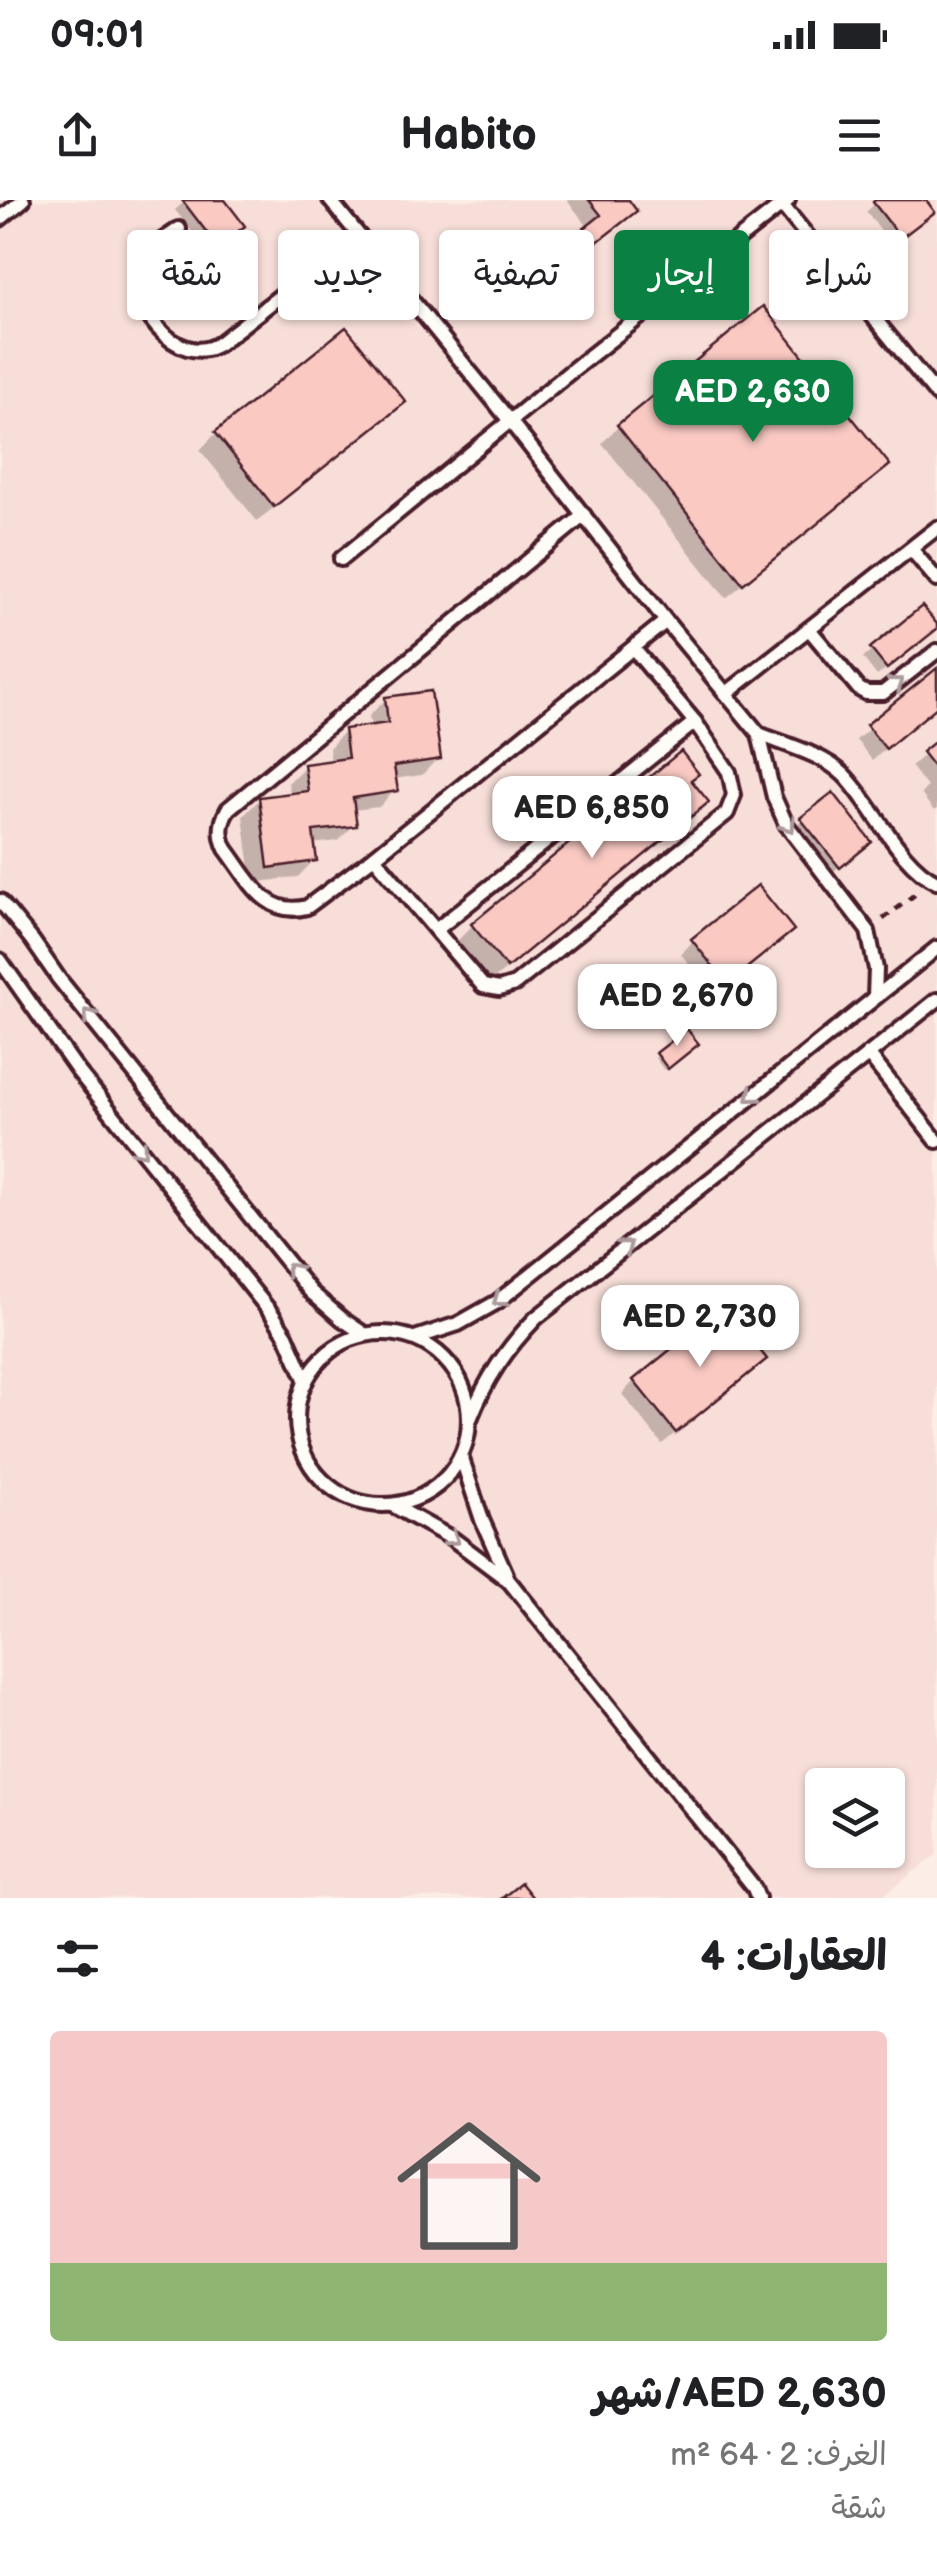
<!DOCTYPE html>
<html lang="ar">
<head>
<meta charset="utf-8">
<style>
  :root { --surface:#fff; --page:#f6f6f6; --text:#202124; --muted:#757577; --line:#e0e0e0; --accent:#0b8043 }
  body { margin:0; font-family:"Balsamiq Sans","Playpen Sans Arabic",sans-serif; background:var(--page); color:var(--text); direction:rtl; height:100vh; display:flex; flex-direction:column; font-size:38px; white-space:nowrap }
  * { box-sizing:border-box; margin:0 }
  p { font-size:32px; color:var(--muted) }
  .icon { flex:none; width:55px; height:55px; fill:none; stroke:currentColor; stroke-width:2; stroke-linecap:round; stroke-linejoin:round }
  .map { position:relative; height:1698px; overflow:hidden; direction:ltr }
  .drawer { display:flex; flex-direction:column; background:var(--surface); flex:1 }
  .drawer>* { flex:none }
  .guide { position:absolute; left:30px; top:30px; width:878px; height:90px; direction:rtl; display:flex; gap:20px }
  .controls { position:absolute; left:805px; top:1568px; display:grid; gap:20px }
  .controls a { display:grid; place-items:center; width:100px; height:100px; border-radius:10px; background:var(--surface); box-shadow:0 2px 8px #0004; font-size:50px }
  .price { position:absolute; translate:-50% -85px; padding:0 22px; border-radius:20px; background:#fff; color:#222; font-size:32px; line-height:65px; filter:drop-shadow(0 2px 5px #0008) }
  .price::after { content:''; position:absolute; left:50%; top:60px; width:30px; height:22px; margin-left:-15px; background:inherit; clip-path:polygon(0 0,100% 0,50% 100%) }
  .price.selected { background:var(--accent); color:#fff }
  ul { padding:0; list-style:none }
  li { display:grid; align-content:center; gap:20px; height:530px; padding:0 50px }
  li+li { border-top:2px solid var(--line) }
  li span { display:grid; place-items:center; height:310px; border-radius:10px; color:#555 }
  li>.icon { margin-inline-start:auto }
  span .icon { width:180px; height:180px; fill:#fffc; stroke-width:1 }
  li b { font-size:42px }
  h2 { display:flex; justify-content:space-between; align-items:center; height:120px; padding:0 50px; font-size:42px }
  .chip { padding:0 35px; border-radius:10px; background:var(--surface); box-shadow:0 2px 8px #0004; font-size:35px; line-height:90px }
  .chip.selected { background:var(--accent); color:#fff }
  .status { display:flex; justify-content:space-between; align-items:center; height:70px; padding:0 50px; background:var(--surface); direction:ltr }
  .status svg { height:28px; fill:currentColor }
  header { display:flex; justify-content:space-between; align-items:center; height:130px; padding:0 50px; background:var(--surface); font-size:45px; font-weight:800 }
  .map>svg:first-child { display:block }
  .built { fill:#f7ded8; fill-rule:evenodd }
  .shadow { fill:#0003 }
  .building { fill:#f9c9c2; stroke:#4a1f2b; stroke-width:2.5 }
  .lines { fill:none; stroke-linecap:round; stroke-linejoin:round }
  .lane-casing { stroke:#4a1f2b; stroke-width:20 }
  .path { stroke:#4a1f2b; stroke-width:5; stroke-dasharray:8 8; stroke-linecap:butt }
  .lane { stroke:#fdfcf7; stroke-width:12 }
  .oneway { stroke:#ac999b }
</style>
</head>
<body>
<div class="status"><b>09:01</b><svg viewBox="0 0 49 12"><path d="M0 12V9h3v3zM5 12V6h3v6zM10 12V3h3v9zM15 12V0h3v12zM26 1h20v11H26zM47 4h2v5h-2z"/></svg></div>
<header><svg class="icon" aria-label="menu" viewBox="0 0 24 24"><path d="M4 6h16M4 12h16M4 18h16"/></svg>Habito<svg class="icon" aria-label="share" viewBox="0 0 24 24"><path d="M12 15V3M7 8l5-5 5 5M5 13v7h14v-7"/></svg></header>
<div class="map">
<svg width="937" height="1698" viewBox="0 0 937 1698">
  <rect width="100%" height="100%" fill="#fcede7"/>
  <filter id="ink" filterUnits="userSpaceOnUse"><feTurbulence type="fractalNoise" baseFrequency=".01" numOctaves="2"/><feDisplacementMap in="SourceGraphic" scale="20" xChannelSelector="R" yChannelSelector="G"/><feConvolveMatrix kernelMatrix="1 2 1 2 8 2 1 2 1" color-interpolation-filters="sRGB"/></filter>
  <g filter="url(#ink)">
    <path class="built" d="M 0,0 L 937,0 L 937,1654 L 880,1698 L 0,1698 ZM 822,1585 L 888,1585 L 888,1650 L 822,1650 Z"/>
    <g class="shadow">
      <path d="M 180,0 L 222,0 L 233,34 L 209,53 L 175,10 L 183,3 Z"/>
      <path d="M 567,0 L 626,0 L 634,11 L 622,23 L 525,99 L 505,73 L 517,61 L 553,55 L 589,28 Z"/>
      <path d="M 879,0 L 922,0 L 924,20 L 892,45 L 866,12 Z"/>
      <path d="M 763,110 L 887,265 L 871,281 L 726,398 L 602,243 L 618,227 Z"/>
      <path d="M 402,202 L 386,218 L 257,321 L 200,250 L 216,233 Z"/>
      <path d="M 922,410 L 928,435 L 877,476 L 863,458 Z"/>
      <path d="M 937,471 L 937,507 L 872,560 L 856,540 Z"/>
      <path d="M 386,499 L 438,558 L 422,575 L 393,579 L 395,590 L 379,607 L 353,610 L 354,625 L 338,641 L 312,644 L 314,660 L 298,677 L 252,683 L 243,616 L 260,599 L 290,595 L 288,583 L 305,566 L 331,563 L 329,548 L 345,531 L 371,528 L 369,516 Z"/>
      <path d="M 937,544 L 937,609 L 934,611 L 921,594 L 927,587 L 911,566 Z"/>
      <path d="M 688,581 L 706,602 L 690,618 L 489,783 L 456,742 L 472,726 Z"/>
      <path d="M 802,620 L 861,650 L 830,674 L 794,628 Z"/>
      <path d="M 693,741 L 778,743 L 713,794 L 681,754 Z"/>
      <path d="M 686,832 L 695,844 L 664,870 L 655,858 Z"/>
      <path d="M 751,1172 L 662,1244 L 622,1194 L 634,1181 Z"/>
    </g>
    <g class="building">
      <path d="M 182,0 L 225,0 L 245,26 L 218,47 Z"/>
      <path d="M 589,0 L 629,0 L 637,11 L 538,88 L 515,59 L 543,38 L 554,52 L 601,15 Z"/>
      <path d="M 875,0 L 926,0 L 935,12 L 901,38 L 873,2 Z"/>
      <path d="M 763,106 L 890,265 L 743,384 L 617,225 Z"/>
      <path d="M 346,127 L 406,202 L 274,307 L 215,232 Z"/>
      <path d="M 922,406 L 937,424 L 937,429 L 887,469 L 870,448 Z"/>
      <path d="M 937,468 L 937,507 L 886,549 L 866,525 Z"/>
      <path d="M 431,491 L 441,559 L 394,566 L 398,591 L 353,598 L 357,626 L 313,631 L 317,661 L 268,668 L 259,597 L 308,591 L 304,564 L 348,558 L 344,529 L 388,523 L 385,497 Z"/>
      <path d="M 937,540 L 937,571 L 922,552 Z"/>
      <path d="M 681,551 L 699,574 L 691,580 L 709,602 L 507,768 L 471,724 Z"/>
      <path d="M 833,592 L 872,642 L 840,668 L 800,618 Z"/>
      <path d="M 758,685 L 794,730 L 727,784 L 691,739 Z"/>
      <path d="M 687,829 L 699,844 L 668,869 L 656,853 Z"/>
      <path d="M 724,1106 L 767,1159 L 676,1233 L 633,1180 Z"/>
      <path d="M 521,1683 L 533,1698 L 502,1698 Z"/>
    </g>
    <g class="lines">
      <g class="lane-casing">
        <g id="lane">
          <path d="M 330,0 L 510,221 L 666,421 L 759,534 L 774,597 L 786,624 L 868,731 L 876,769 L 875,797"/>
          <path d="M 782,5 L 937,195"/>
          <path d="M 0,19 L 23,0"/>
          <path d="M 179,29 C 167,38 149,47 142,60 C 121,100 178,172 220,143 L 358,35"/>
          <path d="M 584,315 L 228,609 C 220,623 219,635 226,649 C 249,679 265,718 307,707 L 374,657 L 666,421"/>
          <path d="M 912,350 L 937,380"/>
          <path d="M 341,359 L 575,168 L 788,0"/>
          <path d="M 809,429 L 859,489 L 866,493 L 883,493 L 937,451"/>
          <path d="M 727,493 L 937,328"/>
          <path d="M 759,534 C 786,545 823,554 844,575 C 873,604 900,666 937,682"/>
          <path d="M 374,657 L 483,786 L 499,789 L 515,784 L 727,613 L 734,595 L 729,572 L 695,522 L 633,448"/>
          <path d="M 0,701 L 32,740 L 59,779 L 311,1092 L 342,1119 L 364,1134"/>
          <path d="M 436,730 L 695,522"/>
          <path d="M 0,760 L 78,871 L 272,1114 L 286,1135 L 306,1181"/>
          <path d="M 868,854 L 937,941"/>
          <circle cx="383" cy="1219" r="86"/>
          <path d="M 415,1138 L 458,1124 L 497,1102 L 937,748"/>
          <path d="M 470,1219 C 486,1179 506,1149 536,1118 L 937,800"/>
          <path d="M 461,1256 L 482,1320 L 506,1374"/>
          <path d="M 392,1305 L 453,1339 L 509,1381 L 754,1688 L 758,1698"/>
        </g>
      </g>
      <path class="path" d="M 883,719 L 918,692"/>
      <use href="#lane" class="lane"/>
    </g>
    <defs><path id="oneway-chevron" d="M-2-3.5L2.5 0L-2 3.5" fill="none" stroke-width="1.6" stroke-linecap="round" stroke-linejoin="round" transform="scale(2.5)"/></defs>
    <g class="oneway">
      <use href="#oneway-chevron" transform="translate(897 483) rotate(-37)"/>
      <use href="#oneway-chevron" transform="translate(789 626) rotate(56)"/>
      <use href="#oneway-chevron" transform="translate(89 815) rotate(-129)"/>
      <use href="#oneway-chevron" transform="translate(752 896) rotate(141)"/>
      <use href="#oneway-chevron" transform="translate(141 951) rotate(51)"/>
      <use href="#oneway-chevron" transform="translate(626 1046) rotate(-38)"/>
      <use href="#oneway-chevron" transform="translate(292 1069) rotate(-129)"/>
      <use href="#oneway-chevron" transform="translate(499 1100) rotate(144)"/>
      <use href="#oneway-chevron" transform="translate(453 1339) rotate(33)"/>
    </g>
  </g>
</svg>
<div class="controls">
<a><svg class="icon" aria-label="layers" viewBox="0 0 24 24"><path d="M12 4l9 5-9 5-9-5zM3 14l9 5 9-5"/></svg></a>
</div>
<b class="price selected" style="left:753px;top:245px">AED 2,630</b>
<b class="price" style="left:592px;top:661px">AED 6,850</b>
<b class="price" style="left:677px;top:849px">AED 2,670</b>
<b class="price" style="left:700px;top:1170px">AED 2,730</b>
<div class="guide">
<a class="chip">شراء</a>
<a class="chip selected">إيجار</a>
<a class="chip">تصفية</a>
<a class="chip">جديد</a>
<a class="chip">شقة</a>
</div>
</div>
<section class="drawer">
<h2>العقارات: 4<svg class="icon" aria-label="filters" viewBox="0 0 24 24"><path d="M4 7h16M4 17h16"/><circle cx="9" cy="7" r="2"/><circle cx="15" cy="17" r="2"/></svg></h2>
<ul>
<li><span style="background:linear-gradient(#f6c9c9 75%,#8fb573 0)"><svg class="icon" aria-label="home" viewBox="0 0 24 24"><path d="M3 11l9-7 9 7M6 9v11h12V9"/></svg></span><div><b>AED 2,630/شهر</b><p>الغرف: 2 · 64 m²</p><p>شقة</p></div></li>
</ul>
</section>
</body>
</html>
